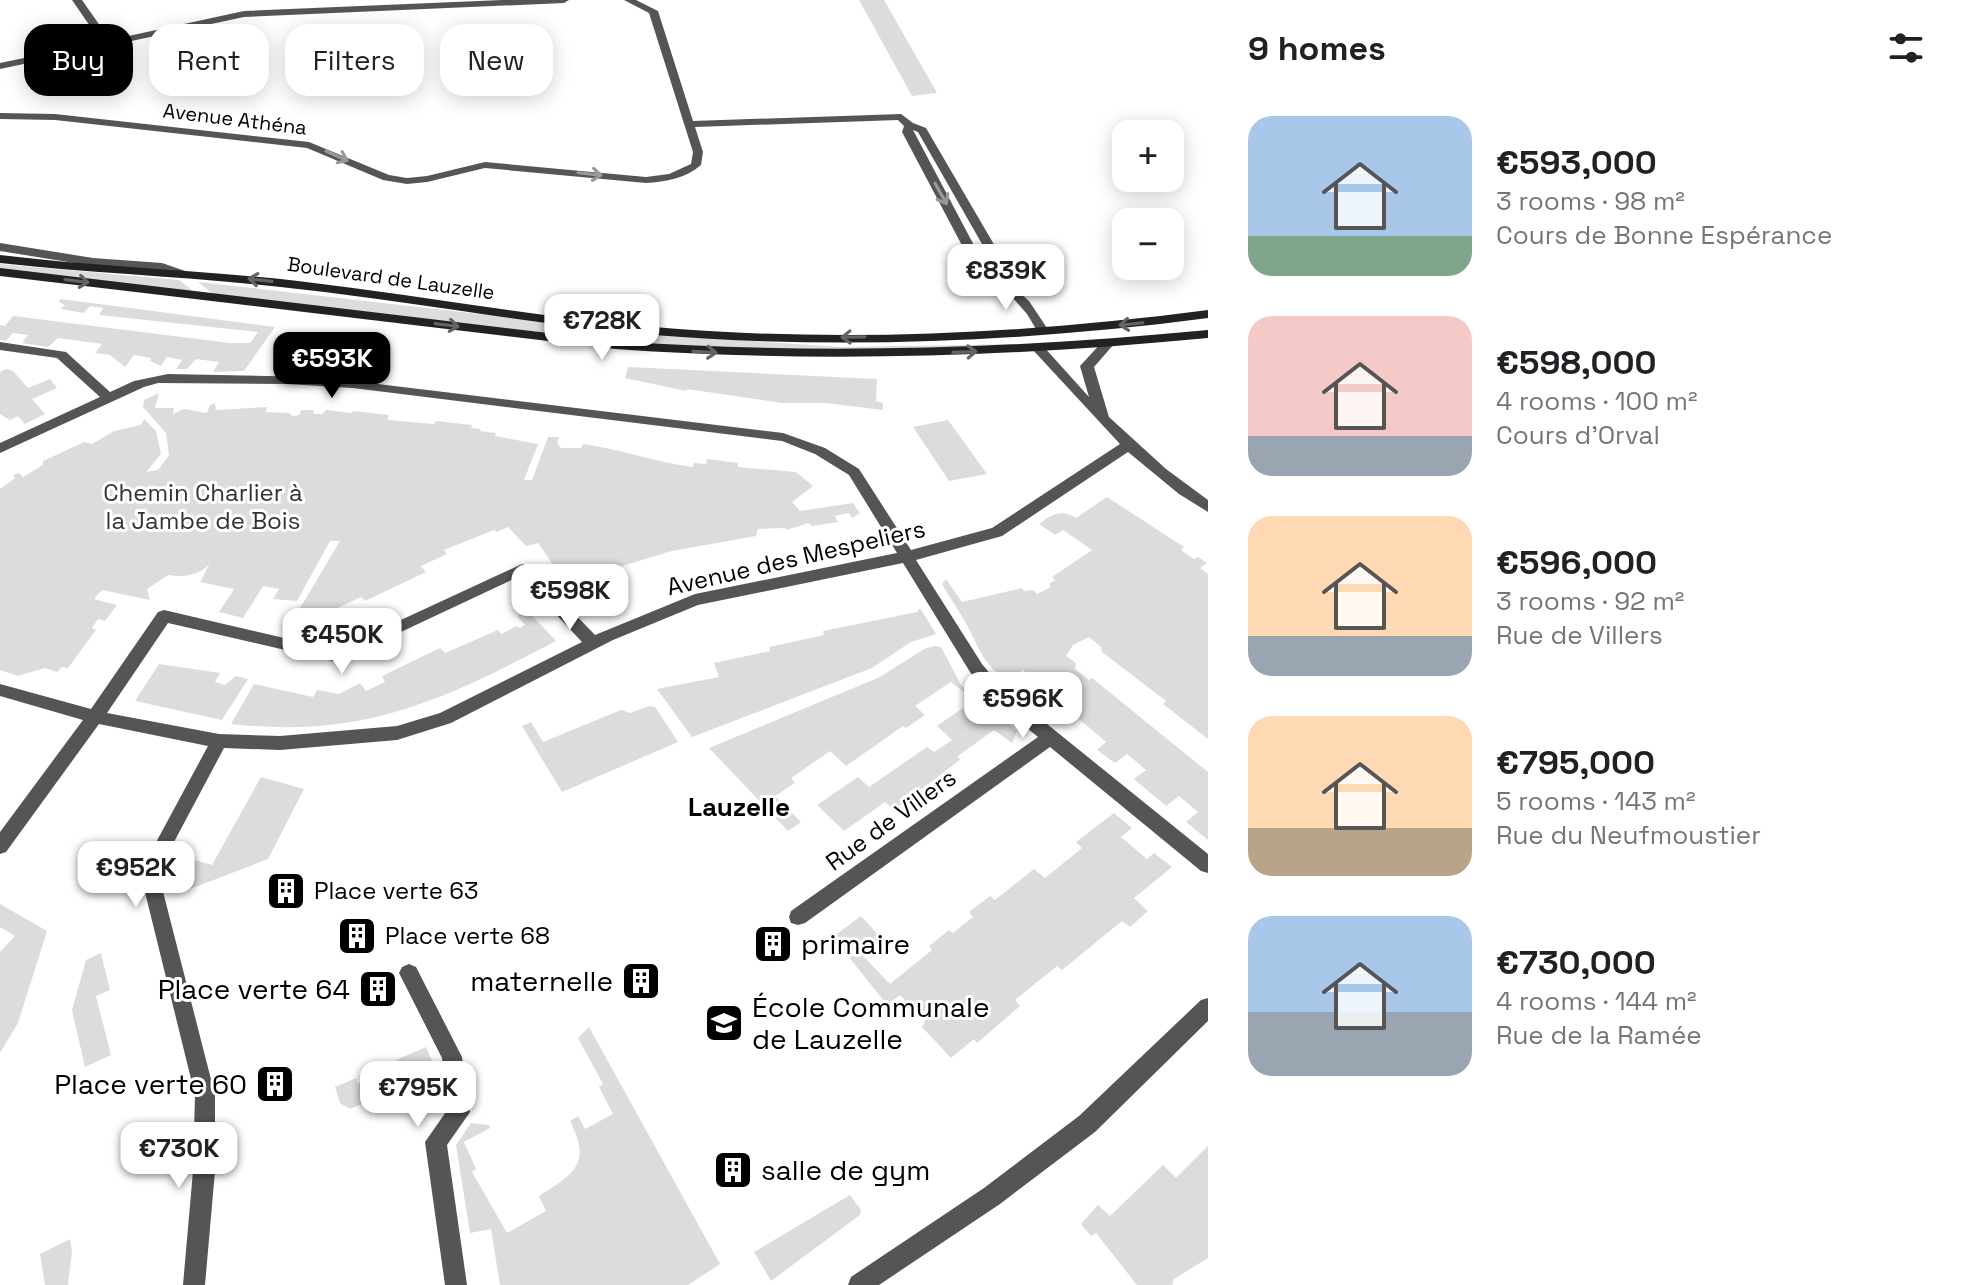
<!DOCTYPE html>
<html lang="en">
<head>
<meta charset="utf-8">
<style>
  :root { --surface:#fff; --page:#f2f2f2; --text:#202124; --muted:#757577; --accent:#000 }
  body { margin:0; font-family:"Space Grotesk",sans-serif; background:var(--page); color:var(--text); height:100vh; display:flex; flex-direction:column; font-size:30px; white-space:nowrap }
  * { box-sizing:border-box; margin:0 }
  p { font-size:26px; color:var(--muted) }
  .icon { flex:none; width:44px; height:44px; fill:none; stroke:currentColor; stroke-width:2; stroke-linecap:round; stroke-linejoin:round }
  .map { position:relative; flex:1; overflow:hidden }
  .details { display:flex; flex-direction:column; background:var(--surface); width:760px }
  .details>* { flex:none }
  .banner { position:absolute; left:24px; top:24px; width:760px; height:72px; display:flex; gap:16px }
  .controls { position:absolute; left:1112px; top:120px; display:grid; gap:16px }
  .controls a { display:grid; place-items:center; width:72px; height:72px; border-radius:16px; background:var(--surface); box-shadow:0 4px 20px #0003; font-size:40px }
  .price { position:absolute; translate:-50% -68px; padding:0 18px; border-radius:16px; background:#fff; color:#222; font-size:26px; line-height:52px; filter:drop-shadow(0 2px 4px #0008) }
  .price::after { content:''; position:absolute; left:50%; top:48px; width:24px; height:18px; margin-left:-12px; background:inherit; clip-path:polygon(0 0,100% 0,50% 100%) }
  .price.active { background:var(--accent); color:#fff }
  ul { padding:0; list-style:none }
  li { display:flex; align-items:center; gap:24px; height:200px; padding:0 40px }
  li span { display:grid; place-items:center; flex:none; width:224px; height:160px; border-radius:24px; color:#555 }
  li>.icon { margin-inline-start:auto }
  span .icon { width:96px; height:96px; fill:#fffc; stroke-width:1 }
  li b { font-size:34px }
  h2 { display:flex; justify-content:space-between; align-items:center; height:96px; padding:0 40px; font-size:34px }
  .pill { padding:0 28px; border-radius:24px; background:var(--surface); box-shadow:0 4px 20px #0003; font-size:28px; line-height:72px }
  .pill.active { background:var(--accent); color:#fff }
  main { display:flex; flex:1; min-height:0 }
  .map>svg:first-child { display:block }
  .green { fill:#dcdcdc }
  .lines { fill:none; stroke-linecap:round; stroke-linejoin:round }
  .street { fill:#555; fill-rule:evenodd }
  .secondary { fill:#222; fill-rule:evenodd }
  .oneway { stroke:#999 }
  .oneway2 { stroke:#646464 }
  .labels { text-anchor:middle; stroke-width:6; stroke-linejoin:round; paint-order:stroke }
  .far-street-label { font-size:20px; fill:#000; stroke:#fff }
  .park-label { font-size:24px; fill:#333; stroke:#fff }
  .street-label { font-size:24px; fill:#000; stroke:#fff }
  .poi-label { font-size:24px; fill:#000; stroke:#fff; text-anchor:start }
  .neighbourhood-label { font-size:26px; font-weight:bold; fill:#000; stroke:#fff }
  .near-poi-label { font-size:28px; fill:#000; stroke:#fff; text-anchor:start }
</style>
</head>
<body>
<main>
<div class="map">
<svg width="1208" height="1285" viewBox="0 0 1208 1285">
  <rect width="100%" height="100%" fill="#fff"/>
  <g class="green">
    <path d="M 859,0 L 884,0 L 937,93 L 912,96 Z"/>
    <path d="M 0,264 L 179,280 L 193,291 L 0,269 Z"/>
    <path d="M 198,282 L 665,335 L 840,347 L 1019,344 L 852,352 L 640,344 L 213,294 Z"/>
    <path d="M 61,299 L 275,327 L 244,371 L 213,372 L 219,362 L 196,359 L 187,369 L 176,369 L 182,360 L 167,357 L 161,366 L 150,361 L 151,358 L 134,355 L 125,367 L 110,355 L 95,353 L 102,344 L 58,338 L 48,347 L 22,343 L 28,335 L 13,333 L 6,341 L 0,340 L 0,325 L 5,326 L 13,316 L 230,343 L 250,343 L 258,332 L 99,315 L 103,308 L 90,306 L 84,313 L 61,309 L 65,305 L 59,302 Z"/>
    <path d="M 628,367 L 877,379 L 876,401 L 883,403 L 883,410 L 826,403 L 782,403 L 687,389 L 686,391 L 625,378 Z"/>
    <path d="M 6,369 L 13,371 L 28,388 L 50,379 L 57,388 L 32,399 L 45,414 L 25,424 L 18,416 L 10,420 L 0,414 L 0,372 Z"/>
    <path d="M 159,393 L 155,408 L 174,408 L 173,414 L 184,409 L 207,413 L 210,405 L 215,403 L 216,410 L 267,407 L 266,412 L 289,413 L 292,416 L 299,415 L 301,410 L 313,410 L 314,414 L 322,414 L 326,410 L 351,413 L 353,411 L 389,415 L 387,420 L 434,424 L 436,421 L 472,425 L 471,428 L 481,429 L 480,431 L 496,433 L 495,436 L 538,444 L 524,480 L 532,480 L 548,437 L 559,437 L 557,443 L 561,448 L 581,448 L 583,444 C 620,449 654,462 693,467 L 694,463 L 706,464 L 707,459 L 738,463 L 738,467 L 796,472 L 813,486 L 792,502 L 800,511 L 853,503 L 860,513 L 852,518 L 849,513 L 835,516 L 838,522 L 812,526 L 808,523 L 787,530 L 785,528 L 758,529 L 756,536 L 672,551 L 609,570 L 611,575 L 580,586 L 593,606 L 584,609 L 538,543 L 526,546 L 508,527 L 497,532 L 494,530 L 444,550 L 447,554 L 421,566 L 426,572 L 365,601 L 361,597 L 331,611 L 344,629 L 340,632 L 293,620 L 340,541 L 330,541 L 297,601 L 273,599 L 279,589 L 263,586 L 243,618 L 219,612 L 234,589 L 200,582 L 210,563 C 201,575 184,578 168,575 L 147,589 L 150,600 L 102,590 L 94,599 L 117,605 L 105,621 L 98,619 L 92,628 L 96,630 L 68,668 L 62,667 L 57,672 L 45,668 L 18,676 L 0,670 L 0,489 L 15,478 L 13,475 L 19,473 L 23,477 L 43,465 L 43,461 L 84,442 L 92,444 L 114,431 L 141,425 L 144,419 L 156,431 L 161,454 L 146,472 L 158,470 L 169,455 L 166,433 L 143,407 L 144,400 Z"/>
    <path d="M 948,420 L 987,474 L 949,481 L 913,427 Z"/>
    <path d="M 1107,497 L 1184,547 L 1181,550 L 1194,559 L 1198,557 L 1207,563 L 1200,568 L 1208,574 L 1208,739 L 1163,704 L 1166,701 L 1102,652 L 1101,647 L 1089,637 L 1073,645 L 1066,656 L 1076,663 L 1075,669 L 1089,680 L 1092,678 L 1208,772 L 1208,840 L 1186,822 L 1198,812 L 1179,796 L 1166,806 L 1134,779 L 1146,770 L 1127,754 L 1115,763 L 1097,750 L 1106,742 L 1065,707 L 1059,712 L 1040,695 L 1052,686 L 1039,675 L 1033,679 L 1023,670 L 1009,680 C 984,667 980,650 968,627 C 960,612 950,598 942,584 L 946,579 L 962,602 L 1022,588 L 1024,591 L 1033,590 L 1037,594 L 1051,587 L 1049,584 L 1055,580 L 1052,577 L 1092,550 L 1063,530 L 1055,535 L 1039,524 C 1052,514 1061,509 1076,518 Z"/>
    <path d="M 920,608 L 936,634 L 911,642 L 872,668 L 692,737 L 657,689 L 719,677 L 714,663 L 770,651 L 769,647 L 824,635 L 823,631 L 917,612 Z"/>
    <path d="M 527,610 L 556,641 C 443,700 363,739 231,724 L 254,684 L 313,697 L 317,690 L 339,694 L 360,683 L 366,691 L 385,682 L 382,676 L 440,648 L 445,653 L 498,630 L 501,634 L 517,626 L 519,628 L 525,625 L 517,616 Z"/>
    <path d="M 935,646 L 941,647 L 961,685 L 1017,731 L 1012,743 L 994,730 L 958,756 L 960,760 L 894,810 L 885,802 L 844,831 L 817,805 L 858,777 L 869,787 L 927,747 L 934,752 L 952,740 L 937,726 L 974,700 L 951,682 L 915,706 L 925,715 L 906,728 L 903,726 L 846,766 L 830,751 L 791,778 L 795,783 L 775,796 L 801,822 L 788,831 L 709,748 L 880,677 L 924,649 Z"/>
    <path d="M 159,664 L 220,673 L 215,682 L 225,685 L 236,676 L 248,679 L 222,720 L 135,701 Z"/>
    <path d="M 649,706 L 655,707 L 678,742 L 562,792 L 522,726 L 531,722 L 543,742 L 611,714 L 622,710 L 630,713 Z"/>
    <path d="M 261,777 L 304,789 L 268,859 L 185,891 L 184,888 L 176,890 L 173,883 L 168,884 L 165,872 L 174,855 L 191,864 L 194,860 L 212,865 Z"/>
    <path d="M 1114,813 L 1132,828 L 1121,837 L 1147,859 L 1154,853 L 1172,867 L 1134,898 L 1148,911 L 1130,927 L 1122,921 L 1062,970 L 1057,966 L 1015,1000 L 1020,1006 L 977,1043 L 974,1039 L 951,1058 L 922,1027 L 925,1021 L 900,995 L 887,1005 L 833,937 L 861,916 L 884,941 L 864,957 L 890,984 L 932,950 L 929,946 L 949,930 L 953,933 L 973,917 L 969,912 L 990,896 L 995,900 L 1034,869 L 1045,878 L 1082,848 L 1076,842 Z"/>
    <path d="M 0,904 L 47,931 L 18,1023 L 0,1053 L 0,952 L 15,936 L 0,927 Z"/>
    <path d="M 101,953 L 110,990 L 96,996 L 111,1055 L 85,1067 L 72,1010 L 86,960 Z"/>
    <path d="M 589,1027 L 720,1264 L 688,1285 L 500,1285 L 491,1229 L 470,1233 L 456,1145 L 471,1123 L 489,1125 L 490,1128 L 464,1142 L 476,1169 L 472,1172 L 507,1233 L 546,1211 L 539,1196 C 574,1174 592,1164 570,1121 L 578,1116 L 585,1129 L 613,1114 L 599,1087 L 603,1084 L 578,1038 Z"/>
    <path d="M 426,1047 L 434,1065 L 403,1079 L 406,1085 L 350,1109 L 340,1103 L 335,1087 L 356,1078 L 358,1084 L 397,1066 L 396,1060 Z"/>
    <path d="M 1208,1146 L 1208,1258 L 1174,1279 L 1172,1285 L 1137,1285 L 1096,1233 L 1091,1236 L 1081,1224 L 1098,1205 L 1110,1216 L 1163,1165 L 1176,1178 Z"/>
    <path d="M 850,1195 L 861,1210 L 860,1215 L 771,1281 L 754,1252 Z"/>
    <path d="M 70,1239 L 72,1251 L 68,1285 L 45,1285 L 40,1254 Z"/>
  </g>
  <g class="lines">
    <g class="street">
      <path d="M 72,0 L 82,0 L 110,40 L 244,11 L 502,0 L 569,0 L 564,3 L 244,17 L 0,69 L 0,63 L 101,42 Z"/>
      <path d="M 624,0 L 636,0 L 658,11 L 693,121 L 901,114 L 913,123 L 926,128 L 1006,265 L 1006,280 L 1029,301 L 1049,331 L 1047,334 L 1039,334 L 1027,314 L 1013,298 L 975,270 L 902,132 L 904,126 L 898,120 L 695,127 L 703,152 L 701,165 C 686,178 666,182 646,183 L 485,168 L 427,182 L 407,184 L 383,180 L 307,148 L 55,120 L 0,119 L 0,113 L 55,114 L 309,142 L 389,175 L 407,178 L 427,176 L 485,162 L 646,177 L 669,174 L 691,164 L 693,152 L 649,13 ZM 913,130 L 918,132 L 994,265 L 995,272 L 986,268 Z"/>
      <path d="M 0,243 L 93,258 L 162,263 L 191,273 L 185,277 L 162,271 L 93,266 L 0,251 Z"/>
      <path d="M 1108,340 L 1114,344 L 1094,367 L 1109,417 L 1166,469 L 1208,500 L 1208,512 L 1179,494 L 1128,452 L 1002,536 L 916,560 L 982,664 L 1000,686 L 1208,854 L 1208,873 L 1201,871 L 1050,747 L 805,923 L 798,925 L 791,923 L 789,917 L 791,911 L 1038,737 L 988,696 L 970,672 L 903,563 L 698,605 L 613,640 L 451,723 L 397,740 L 280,750 L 224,748 L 158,872 L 215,1095 L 215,1171 L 205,1285 L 183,1285 L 193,1171 L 195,1095 L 140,872 L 208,746 L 99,724 L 6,852 L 0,854 L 0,832 L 83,720 L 0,696 L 0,684 L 91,709 L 158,612 L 164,610 L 336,650 L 522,564 L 527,565 L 595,635 L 695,594 L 897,553 L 849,475 L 815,454 L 782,441 L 353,388 L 287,384 L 158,383 L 144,387 L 0,453 L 0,443 L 100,397 L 57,358 L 0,350 L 0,342 L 66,352 L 110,392 L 134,381 L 168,374 L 320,377 L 783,433 L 825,448 L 859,469 L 911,550 L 992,528 L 1120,444 L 1032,349 L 1038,345 L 1043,346 L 1089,397 L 1080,366 L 1103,341 ZM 520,576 L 582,642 L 440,713 L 397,726 L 280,736 L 219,734 L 107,713 L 168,623 L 337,662 Z"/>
      <path d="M 409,964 L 416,967 L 462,1057 L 470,1112 L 447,1145 L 467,1285 L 445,1285 L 425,1142 L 448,1109 L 442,1058 L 399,973 L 402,967 Z"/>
      <path d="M 1208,998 L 1208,1021 L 1095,1132 L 1000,1204 L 879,1285 L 848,1285 L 851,1277 L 984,1188 L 1079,1116 L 1201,1000 Z"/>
    </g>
    <g class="secondary">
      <path d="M 0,255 C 99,267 199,270 298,281 C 417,295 535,317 654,327 C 839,343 1024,334 1208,310 L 1208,318 C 1024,342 839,350 654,335 C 535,325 417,302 298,289 C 199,277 99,274 0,263 Z"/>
      <path d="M 0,268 L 616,341 C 814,355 1010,349 1208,330 L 1208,338 C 1010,357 814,363 616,349 L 0,276 Z"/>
    </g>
  </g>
  <defs><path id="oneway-shaft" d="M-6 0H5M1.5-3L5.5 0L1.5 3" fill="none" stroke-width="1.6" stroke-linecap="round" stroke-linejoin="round" transform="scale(2)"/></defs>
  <g class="oneway">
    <use href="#oneway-shaft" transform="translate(337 156) rotate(24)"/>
    <use href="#oneway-shaft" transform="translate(590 174) rotate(6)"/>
    <use href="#oneway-shaft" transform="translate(941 194) rotate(61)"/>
  </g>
  <g class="oneway2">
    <use href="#oneway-shaft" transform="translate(260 280) rotate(-173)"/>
    <use href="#oneway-shaft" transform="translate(77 281) rotate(7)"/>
    <use href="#oneway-shaft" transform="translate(1131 324) rotate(174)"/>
    <use href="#oneway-shaft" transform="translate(447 325) rotate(7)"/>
    <use href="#oneway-shaft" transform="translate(853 337) rotate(179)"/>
    <use href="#oneway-shaft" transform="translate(705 352) rotate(3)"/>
    <use href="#oneway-shaft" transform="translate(965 352) rotate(-2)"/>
  </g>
  <defs>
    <g id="building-square" transform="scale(2)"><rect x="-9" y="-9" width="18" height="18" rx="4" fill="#000" stroke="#fff"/><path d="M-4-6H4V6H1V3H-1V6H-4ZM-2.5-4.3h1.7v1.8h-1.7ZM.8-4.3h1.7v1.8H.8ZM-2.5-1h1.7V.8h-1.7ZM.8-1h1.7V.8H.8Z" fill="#fff"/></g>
    <g id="school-square" transform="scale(2)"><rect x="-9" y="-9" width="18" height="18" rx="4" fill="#000" stroke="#fff"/><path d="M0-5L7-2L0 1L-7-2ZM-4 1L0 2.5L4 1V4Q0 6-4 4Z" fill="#fff"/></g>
  </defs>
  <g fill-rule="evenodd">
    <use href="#building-square" x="286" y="891"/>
    <use href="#building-square" x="357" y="936"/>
    <use href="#building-square" x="773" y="944"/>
    <use href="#building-square" x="641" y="981"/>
    <use href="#building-square" x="378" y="989"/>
    <use href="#school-square" x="724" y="1023"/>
    <use href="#building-square" x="275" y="1084"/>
    <use href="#building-square" x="733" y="1170"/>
  </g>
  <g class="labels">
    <g class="far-street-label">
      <text transform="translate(235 119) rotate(7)" y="7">Avenue Athéna</text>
      <text transform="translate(391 278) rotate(8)" y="7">Boulevard de Lauzelle</text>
    </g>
    <g class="park-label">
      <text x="203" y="501">Chemin Charlier à<tspan x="203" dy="28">la Jambe de Bois</tspan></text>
    </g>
    <g class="street-label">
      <text transform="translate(796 558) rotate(-13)" y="8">Avenue des Mespeliers</text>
      <text transform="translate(891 820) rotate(-36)" y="8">Rue de Villers</text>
    </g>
    <g class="poi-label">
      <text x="314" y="899">Place verte 63</text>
      <text x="385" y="944">Place verte 68</text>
    </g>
    <g class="neighbourhood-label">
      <text x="739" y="816">Lauzelle</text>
    </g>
    <g class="near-poi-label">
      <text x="801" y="954">primaire</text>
      <text x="613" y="991" text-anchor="end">maternelle</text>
      <text x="350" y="999" text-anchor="end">Place verte 64</text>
      <text x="752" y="1017">École Communale<tspan x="752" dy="32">de Lauzelle</tspan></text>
      <text x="247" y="1094" text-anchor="end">Place verte 60</text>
      <text x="761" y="1180">salle de gym</text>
    </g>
  </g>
</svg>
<div class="controls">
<a>+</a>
<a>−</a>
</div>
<b class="price" style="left:1006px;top:312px">€839K</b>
<b class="price" style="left:602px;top:362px">€728K</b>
<b class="price active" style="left:332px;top:400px">€593K</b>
<b class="price" style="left:570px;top:632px">€598K</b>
<b class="price" style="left:342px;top:676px">€450K</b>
<b class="price" style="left:1023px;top:740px">€596K</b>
<b class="price" style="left:136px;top:909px">€952K</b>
<b class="price" style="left:418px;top:1129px">€795K</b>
<b class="price" style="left:179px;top:1190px">€730K</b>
<div class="banner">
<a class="pill active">Buy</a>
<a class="pill">Rent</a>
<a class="pill">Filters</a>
<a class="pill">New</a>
</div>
</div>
<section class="details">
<h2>9 homes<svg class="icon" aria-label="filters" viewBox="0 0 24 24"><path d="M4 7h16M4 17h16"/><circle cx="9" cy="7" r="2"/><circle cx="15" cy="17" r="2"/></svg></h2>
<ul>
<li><span style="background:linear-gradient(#a9c7e8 75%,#7fa58c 0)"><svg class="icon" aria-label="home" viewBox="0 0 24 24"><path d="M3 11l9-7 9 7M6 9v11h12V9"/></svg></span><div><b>€593,000</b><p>3 rooms · 98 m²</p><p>Cours de Bonne Espérance</p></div></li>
<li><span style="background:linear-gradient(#f6c9c9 75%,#9aa5b1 0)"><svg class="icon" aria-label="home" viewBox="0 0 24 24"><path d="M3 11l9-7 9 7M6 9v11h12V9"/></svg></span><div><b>€598,000</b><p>4 rooms · 100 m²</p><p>Cours d'Orval</p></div></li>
<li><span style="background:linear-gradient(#ffd9b3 75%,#9aa5b1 0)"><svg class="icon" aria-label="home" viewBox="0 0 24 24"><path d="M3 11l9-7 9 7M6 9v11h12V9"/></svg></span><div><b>€596,000</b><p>3 rooms · 92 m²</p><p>Rue de Villers</p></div></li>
<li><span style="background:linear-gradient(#ffd9b3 70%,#b9a48a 0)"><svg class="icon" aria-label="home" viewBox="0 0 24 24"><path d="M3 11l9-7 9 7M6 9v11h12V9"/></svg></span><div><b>€795,000</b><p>5 rooms · 143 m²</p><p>Rue du Neufmoustier</p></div></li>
<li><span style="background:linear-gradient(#a9c7e8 60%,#9aa5b1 0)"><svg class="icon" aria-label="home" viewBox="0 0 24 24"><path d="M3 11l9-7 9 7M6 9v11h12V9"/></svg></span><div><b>€730,000</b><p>4 rooms · 144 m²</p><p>Rue de la Ramée</p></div></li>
</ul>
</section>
</main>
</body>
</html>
